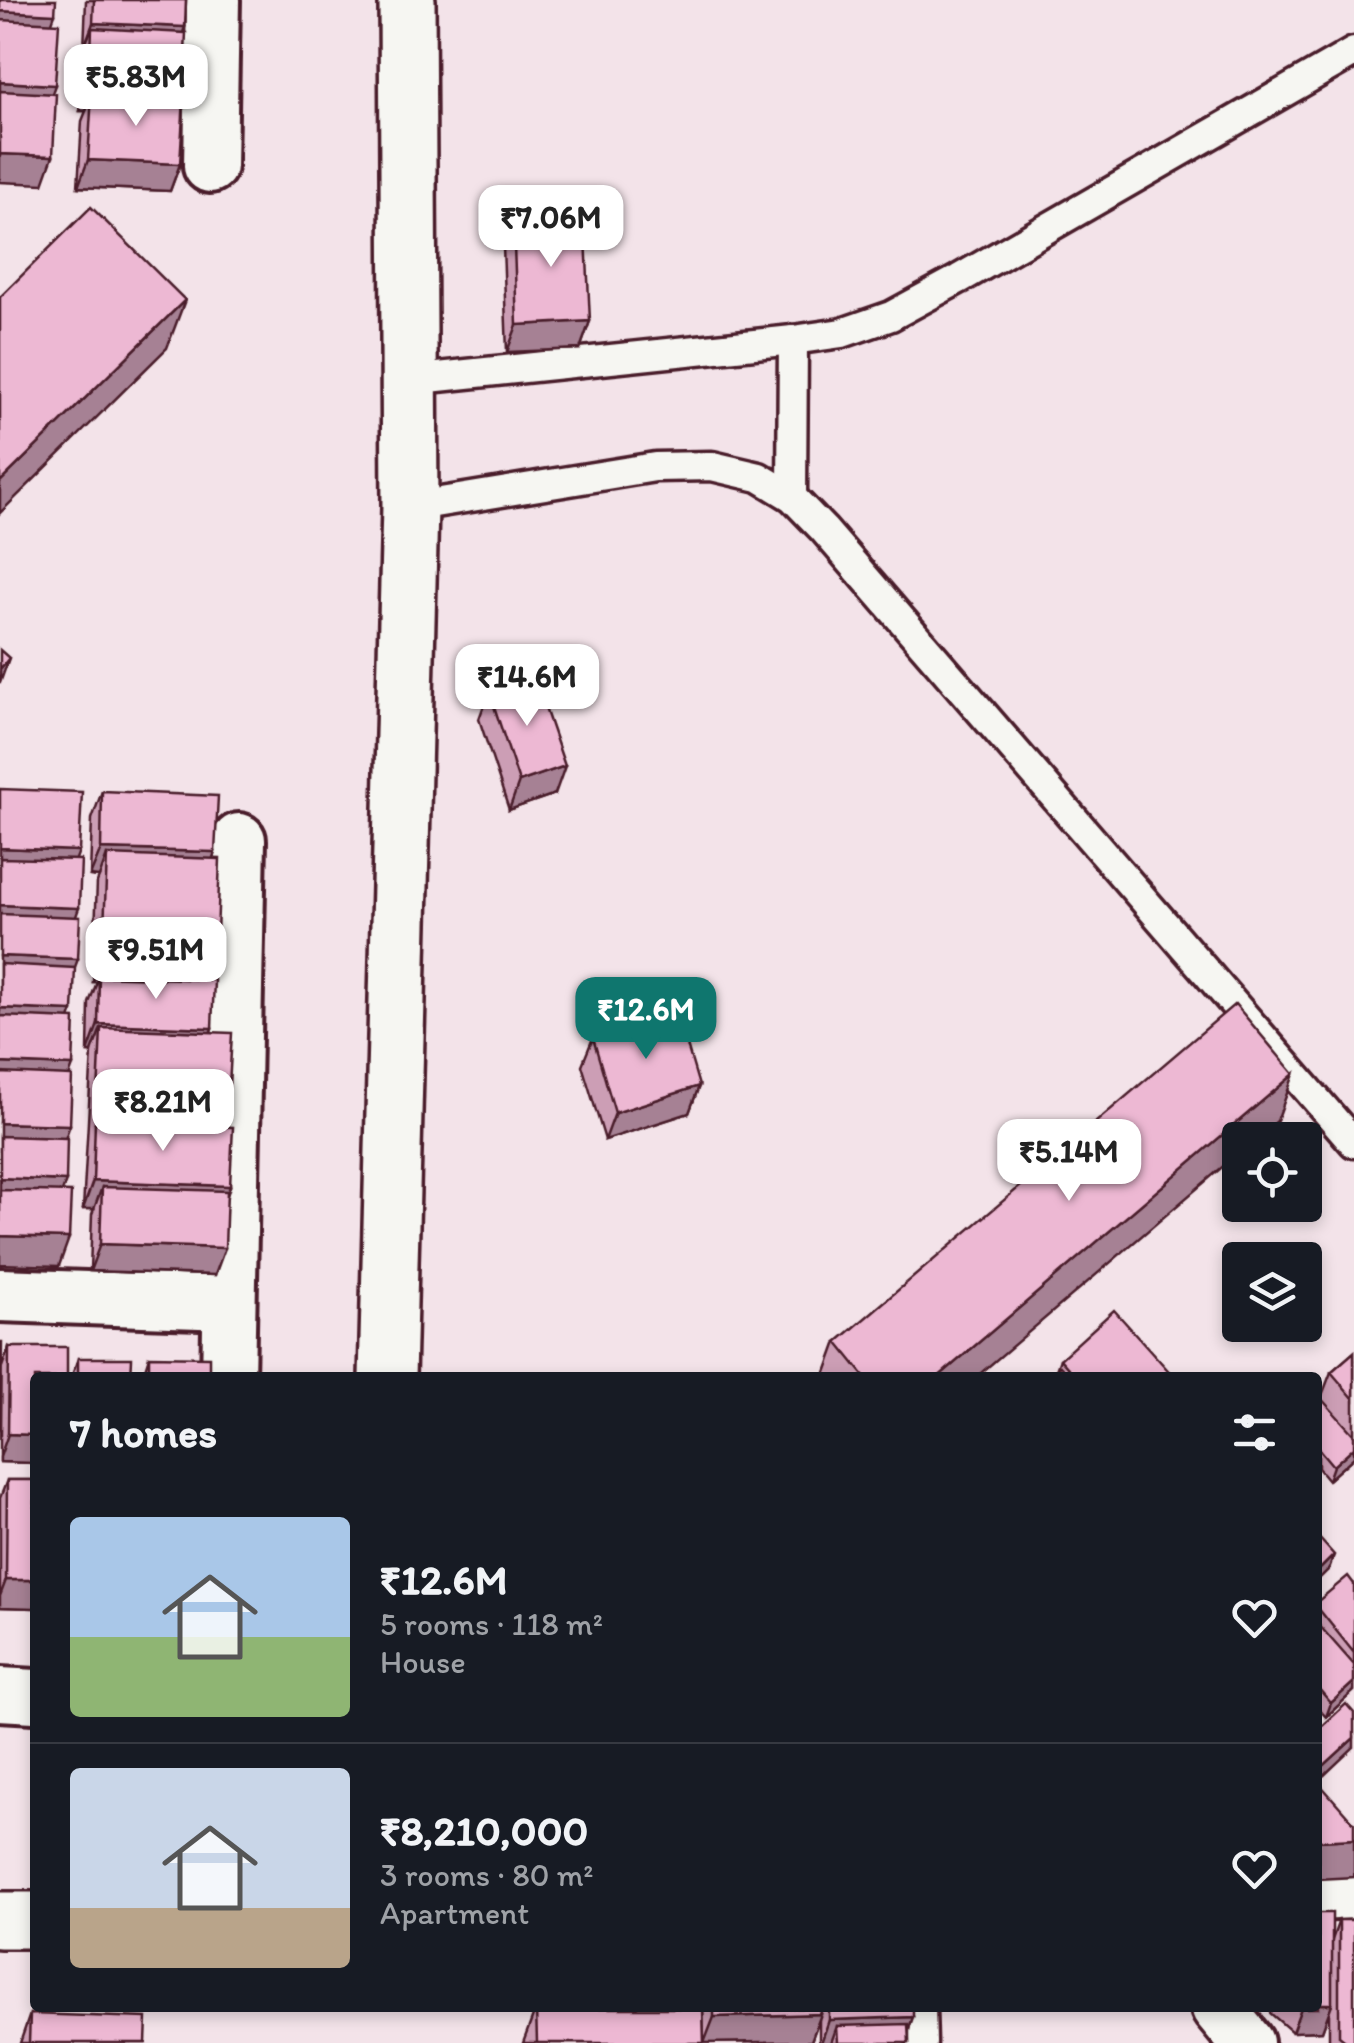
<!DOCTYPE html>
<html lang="en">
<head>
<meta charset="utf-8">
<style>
  :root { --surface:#171b24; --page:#242831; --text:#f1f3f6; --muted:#9ea1a6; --line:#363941; --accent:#0f766e }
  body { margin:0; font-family:Itim,sans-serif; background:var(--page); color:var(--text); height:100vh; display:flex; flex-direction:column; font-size:38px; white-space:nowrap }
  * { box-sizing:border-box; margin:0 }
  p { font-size:32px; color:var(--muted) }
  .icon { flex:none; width:55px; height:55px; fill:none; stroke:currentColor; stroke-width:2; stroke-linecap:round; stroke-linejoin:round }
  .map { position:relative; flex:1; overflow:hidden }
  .panel { position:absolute; left:30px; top:1372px; width:1292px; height:640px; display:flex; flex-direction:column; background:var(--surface); border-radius:10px; box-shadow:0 5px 15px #0003 }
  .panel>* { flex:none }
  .tools { position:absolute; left:1222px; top:1122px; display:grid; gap:20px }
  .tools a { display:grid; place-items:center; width:100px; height:100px; border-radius:10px; background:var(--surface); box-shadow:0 5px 15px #0003; font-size:50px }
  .price { position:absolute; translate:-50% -85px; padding:0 22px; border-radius:20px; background:#fff; color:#222; font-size:32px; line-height:65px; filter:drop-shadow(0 2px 5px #0008) }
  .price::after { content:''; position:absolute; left:50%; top:60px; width:30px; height:22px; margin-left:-15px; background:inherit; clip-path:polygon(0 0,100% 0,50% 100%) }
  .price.selected { background:var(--accent); color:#fff }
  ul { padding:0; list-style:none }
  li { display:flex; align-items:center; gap:30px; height:250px; padding:0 40px }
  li+li { border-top:2px solid var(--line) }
  li span { display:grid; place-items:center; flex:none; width:280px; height:200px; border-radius:10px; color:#555 }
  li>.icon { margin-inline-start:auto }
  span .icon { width:120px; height:120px; fill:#fffc; stroke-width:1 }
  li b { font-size:42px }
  h2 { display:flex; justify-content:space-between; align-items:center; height:120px; padding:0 40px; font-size:42px }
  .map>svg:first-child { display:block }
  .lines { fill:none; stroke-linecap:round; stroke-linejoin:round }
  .service-casing { stroke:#4a1f2b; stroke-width:35 }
  .minor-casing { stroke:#4a1f2b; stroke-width:60 }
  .tertiary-casing { stroke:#4a1f2b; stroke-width:62 }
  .service { stroke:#f6f6f2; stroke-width:28 }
  .minor { stroke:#f6f6f2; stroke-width:52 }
  .tertiary { stroke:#f6f6f2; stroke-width:55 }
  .wall { fill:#cc9eb5; stroke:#4a1f2b; stroke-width:2.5 }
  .shaded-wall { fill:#a68194; stroke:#4a1f2b; stroke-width:2.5 }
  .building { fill:#edb8d3; stroke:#4a1f2b; stroke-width:2.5 }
</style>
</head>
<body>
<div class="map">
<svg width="1354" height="2043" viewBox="0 0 1354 2043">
  <rect width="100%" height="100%" fill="#f3e3e9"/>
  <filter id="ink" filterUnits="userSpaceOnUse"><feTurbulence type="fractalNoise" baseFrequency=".01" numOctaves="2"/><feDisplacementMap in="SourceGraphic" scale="20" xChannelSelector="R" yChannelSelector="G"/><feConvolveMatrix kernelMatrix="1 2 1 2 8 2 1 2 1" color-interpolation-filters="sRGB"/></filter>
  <g filter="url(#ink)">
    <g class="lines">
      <g class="service-casing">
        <g id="service">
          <path d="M 409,380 L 793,340 L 842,333 L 891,316 L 959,279 L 1354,52"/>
          <path d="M 792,497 L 793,340"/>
          <path d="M 410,507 L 655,467 L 712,466 L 759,477 L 792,497 L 824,530 L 1354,1143"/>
          <path d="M 921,2008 L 922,2043"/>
        </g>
      </g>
      <g class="minor-casing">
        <g id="minor">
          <path d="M 210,166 L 213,0"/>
          <path d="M 0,1295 L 229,1303"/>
          <path d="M 228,1378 L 239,840"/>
          <path d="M 0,1694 L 35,1696"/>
          <path d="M 1318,1894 L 1354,1892"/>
          <path d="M 1218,2008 L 1247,2043"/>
        </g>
      </g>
      <g class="tertiary-casing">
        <g id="tertiary">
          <path d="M 387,1378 L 410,507 L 407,0"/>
          <path d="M 0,1920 L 35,1920"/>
        </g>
      </g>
      <use href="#service" class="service"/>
      <use href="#minor" class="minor"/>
      <use href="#tertiary" class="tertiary"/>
    </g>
    <g class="wall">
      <path d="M 86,0 L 186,0 L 185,27 L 183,33 L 183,89 L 180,98 L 180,164 L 170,191 L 78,187 L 82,121 L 86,111 L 80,111 L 82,55 L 84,50 Z"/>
      <path d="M 513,219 L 590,321 L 580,349 L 507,352 L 503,246 Z"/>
      <path d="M 489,691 L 555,794 L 509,810 L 479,719 Z"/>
      <path d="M 102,791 L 215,852 L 213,859 L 216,958 L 208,980 L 212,1028 L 211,1032 L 227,1123 L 226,1126 L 230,1186 L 227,1196 L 215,1275 L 90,1271 L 92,1214 L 94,1209 L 83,1209 L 92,1052 L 88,1052 L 89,1003 L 97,982 L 93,982 L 97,882 L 99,877 L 90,876 L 92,819 Z"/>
      <path d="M 593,1038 L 699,1086 L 689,1113 L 605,1140 L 582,1065 Z"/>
      <path d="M 1277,1121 L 1255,1140 L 1240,1140 L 975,1378 L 824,1378 L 837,1342 Z"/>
      <path d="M 0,1342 L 2,1367 L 9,1347 L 35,1378 L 35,1463 L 0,1462 Z"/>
      <path d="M 1354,1352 L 1354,1457 L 1328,1480 L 1318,1468 L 1318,1395 L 1321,1398 L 1331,1372 Z"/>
      <path d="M 149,1356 L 209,1378 L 142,1378 Z"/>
      <path d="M 78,1358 L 131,1378 L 71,1378 Z"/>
      <path d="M 1060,1359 L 1175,1378 L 1047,1378 L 1056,1370 Z"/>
      <path d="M 7,1480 L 35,1480 L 35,1608 L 0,1607 L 0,1498 Z"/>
      <path d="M 1354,1584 L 1354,1691 L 1326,1717 L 1318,1708 L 1318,1601 Z"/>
      <path d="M 1339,1920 L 1354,2043 L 1329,2043 L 1329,2011 L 1322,2031 L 1292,2032 L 1270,2013 L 1270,2008 L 1318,2008 L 1332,1940 Z"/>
      <path d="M 536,2008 L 704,2043 L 523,2043 Z"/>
      <path d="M 703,2008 L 913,2008 L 909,2031 L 909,2043 L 819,2043 L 819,2019 L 811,2041 L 704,2043 Z"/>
      <path d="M 30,2014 L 146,2043 L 20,2043 Z"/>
    </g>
    <g class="shaded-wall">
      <path d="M 0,11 L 55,14 L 45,41 L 0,39 Z"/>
      <path d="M 93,23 L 185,27 L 175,55 L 92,28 L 83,50 Z"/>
      <path d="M 0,82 L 55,85 L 45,113 L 0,110 Z"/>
      <path d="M 90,83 L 183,89 L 173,116 L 92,94 L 86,111 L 80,111 Z"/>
      <path d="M 0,154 L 53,156 L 43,184 L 0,182 Z"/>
      <path d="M 88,160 L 180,164 L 170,191 L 78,187 Z"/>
      <path d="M 185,300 L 167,348 L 0,513 L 0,482 Z"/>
      <path d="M 590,321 L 580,349 L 507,352 L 517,325 Z"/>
      <path d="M 9,658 L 0,683 L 0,669 Z"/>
      <path d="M 565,766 L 555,794 L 509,810 L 519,782 Z"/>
      <path d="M 0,848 L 79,851 L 69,878 L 0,876 Z"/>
      <path d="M 101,849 L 215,852 L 205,880 L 107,855 L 99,877 L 90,876 Z"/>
      <path d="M 0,905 L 79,908 L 69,936 L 0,933 Z"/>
      <path d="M 103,954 L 216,958 L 206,986 L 99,976 L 97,982 L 93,982 Z"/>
      <path d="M 0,956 L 78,959 L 68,986 L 0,984 Z"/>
      <path d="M 0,1008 L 73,1011 L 63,1038 L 0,1036 Z"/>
      <path d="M 98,1024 L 212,1028 L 202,1056 L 101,1028 L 92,1052 L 88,1052 Z"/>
      <path d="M 0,1063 L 73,1066 L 63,1093 L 0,1091 Z"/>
      <path d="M 1294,1074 L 1277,1121 L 1255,1140 L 1240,1140 L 1240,1152 L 975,1378 L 937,1378 Z"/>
      <path d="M 699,1086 L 689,1113 L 605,1140 L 615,1113 Z"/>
      <path d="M 97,1118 L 227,1123 L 217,1150 L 95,1123 Z"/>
      <path d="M 0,1123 L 70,1125 L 60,1153 L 0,1151 Z"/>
      <path d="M 0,1178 L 66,1181 L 56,1208 L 0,1206 Z"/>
      <path d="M 93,1181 L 230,1186 L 220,1214 L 102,1187 L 94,1209 L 83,1209 Z"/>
      <path d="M 0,1236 L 69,1238 L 59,1266 L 0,1264 Z"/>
      <path d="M 100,1244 L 225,1248 L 215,1275 L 90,1271 Z"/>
      <path d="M 8,1434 L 35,1435 L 35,1463 L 0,1462 L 0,1457 Z"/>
      <path d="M 1354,1447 L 1354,1457 L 1328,1480 L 1333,1466 Z"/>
      <path d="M 1334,1555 L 1329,1569 L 1318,1580 L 1318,1571 Z"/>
      <path d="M 6,1580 L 35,1580 L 35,1608 L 0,1607 L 0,1596 Z"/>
      <path d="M 1354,1682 L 1354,1691 L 1326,1717 L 1331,1703 Z"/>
      <path d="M 1354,1738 L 1354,1747 L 1318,1781 L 1318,1771 Z"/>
      <path d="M 1354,1839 L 1354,1877 L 1318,1879 L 1318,1841 Z"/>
      <path d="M 1318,2004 L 1332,2004 L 1322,2031 L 1292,2032 L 1301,2008 L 1318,2008 Z"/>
      <path d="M 821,2014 L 811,2041 L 704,2043 L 714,2017 Z"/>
      <path d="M 913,2017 L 904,2043 L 837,2026 L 831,2043 L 821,2043 L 829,2020 Z"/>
    </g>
    <g class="building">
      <path d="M 0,0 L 56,0 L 55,14 L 0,11 Z"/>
      <path d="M 94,0 L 186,0 L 185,27 L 93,23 Z"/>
      <path d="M 0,20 L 59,23 L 55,85 L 0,82 Z"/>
      <path d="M 92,28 L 186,33 L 183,89 L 90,83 Z"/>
      <path d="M 0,91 L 56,94 L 53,156 L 0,154 Z"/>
      <path d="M 92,94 L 184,98 L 180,164 L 88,160 Z"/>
      <path d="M 91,207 L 185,300 L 0,482 L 0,297 Z"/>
      <path d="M 585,215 L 590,321 L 517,325 L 513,219 Z"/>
      <path d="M 0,650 L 9,658 L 0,669 Z"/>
      <path d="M 534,676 L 565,766 L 519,782 L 489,691 Z"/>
      <path d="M 0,789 L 82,792 L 79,851 L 0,848 Z"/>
      <path d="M 102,791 L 218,796 L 215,852 L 101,849 Z"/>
      <path d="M 107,855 L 220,859 L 216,958 L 103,954 Z"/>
      <path d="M 0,858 L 81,860 L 79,908 L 0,905 Z"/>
      <path d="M 0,914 L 80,917 L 78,959 L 0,956 Z"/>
      <path d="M 0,964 L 75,968 L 73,1011 L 0,1008 Z"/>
      <path d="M 99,976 L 214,980 L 212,1028 L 98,1024 Z"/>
      <path d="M 1235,1004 L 1294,1074 L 937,1378 L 866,1378 L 837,1342 Z"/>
      <path d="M 677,1011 L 699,1086 L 615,1113 L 593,1038 Z"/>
      <path d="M 0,1016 L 75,1019 L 73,1066 L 0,1063 Z"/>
      <path d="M 101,1028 L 232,1033 L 227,1123 L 97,1118 Z"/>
      <path d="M 0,1073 L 72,1076 L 70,1125 L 0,1123 Z"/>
      <path d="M 95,1122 L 233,1127 L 230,1186 L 93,1181 Z"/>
      <path d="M 0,1136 L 67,1138 L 66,1181 L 0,1178 Z"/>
      <path d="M 102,1187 L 227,1191 L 225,1248 L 100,1244 Z"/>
      <path d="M 0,1190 L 71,1192 L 69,1238 L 0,1236 Z"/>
      <path d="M 1114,1310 L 1175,1378 L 1077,1378 L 1060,1359 Z"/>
      <path d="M 0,1342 L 2,1342 L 1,1435 L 0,1435 Z"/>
      <path d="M 9,1347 L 67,1347 L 67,1378 L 35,1378 L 35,1435 L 8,1434 Z"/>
      <path d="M 1354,1352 L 1354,1399 L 1331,1372 Z"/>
      <path d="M 149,1356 L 209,1357 L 209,1378 L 149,1378 Z"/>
      <path d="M 78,1358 L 132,1358 L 131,1378 L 78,1378 Z"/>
      <path d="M 1060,1366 L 1071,1378 L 1047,1378 Z"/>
      <path d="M 1318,1395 L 1354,1435 L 1354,1447 L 1333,1466 L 1318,1448 Z"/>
      <path d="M 7,1480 L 35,1480 L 35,1580 L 6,1580 Z"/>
      <path d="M 1318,1537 L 1334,1555 L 1318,1571 Z"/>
      <path d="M 1348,1576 L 1354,1584 L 1354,1653 L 1318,1608 L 1318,1601 Z"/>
      <path d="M 1318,1624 L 1354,1665 L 1354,1682 L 1331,1703 L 1318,1688 Z"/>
      <path d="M 1346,1704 L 1354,1713 L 1354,1738 L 1318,1771 L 1318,1730 Z"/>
      <path d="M 1318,1782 L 1354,1823 L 1354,1839 L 1318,1841 Z"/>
      <rect x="1318" y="1913" width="14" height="91"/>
      <path d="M 1339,1920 L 1354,1920 L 1354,2043 L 1348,2043 L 1339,2036 Z"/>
      <path d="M 536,2008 L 703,2008 L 704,2043 L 537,2043 Z"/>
      <path d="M 714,2008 L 820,2008 L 821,2014 L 714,2017 Z"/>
      <path d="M 829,2008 L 913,2008 L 913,2017 L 829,2020 Z"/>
      <path d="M 30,2014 L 147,2018 L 146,2043 L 29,2043 Z"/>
      <path d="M 908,2024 L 909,2043 L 838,2043 L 837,2026 Z"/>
    </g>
  </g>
</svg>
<div class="tools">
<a><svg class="icon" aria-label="locate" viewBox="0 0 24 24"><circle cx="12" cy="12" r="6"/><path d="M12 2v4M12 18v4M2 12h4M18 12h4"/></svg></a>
<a><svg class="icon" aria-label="layers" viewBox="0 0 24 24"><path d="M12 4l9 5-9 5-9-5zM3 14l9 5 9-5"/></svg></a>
</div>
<b class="price" style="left:136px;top:129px">₹5.83M</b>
<b class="price" style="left:551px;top:270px">₹7.06M</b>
<b class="price" style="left:527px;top:729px">₹14.6M</b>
<b class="price" style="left:156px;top:1002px">₹9.51M</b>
<b class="price selected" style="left:646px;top:1062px">₹12.6M</b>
<b class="price" style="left:163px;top:1154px">₹8.21M</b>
<b class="price" style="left:1069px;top:1204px">₹5.14M</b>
<section class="panel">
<h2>7 homes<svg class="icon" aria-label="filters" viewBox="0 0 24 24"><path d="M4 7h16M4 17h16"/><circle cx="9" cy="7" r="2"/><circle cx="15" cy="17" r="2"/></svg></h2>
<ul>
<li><span style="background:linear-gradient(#a9c7e8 60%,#8fb573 0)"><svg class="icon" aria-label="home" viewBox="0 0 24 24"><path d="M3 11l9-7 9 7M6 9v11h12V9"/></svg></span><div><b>₹12.6M</b><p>5 rooms · 118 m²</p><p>House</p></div><svg class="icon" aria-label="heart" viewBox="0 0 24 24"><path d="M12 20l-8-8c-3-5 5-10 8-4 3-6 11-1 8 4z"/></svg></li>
<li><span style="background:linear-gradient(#c9d6e8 70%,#b9a48a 0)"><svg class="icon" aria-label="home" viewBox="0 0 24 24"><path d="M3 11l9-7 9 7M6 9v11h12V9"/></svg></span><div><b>₹8,210,000</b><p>3 rooms · 80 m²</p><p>Apartment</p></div><svg class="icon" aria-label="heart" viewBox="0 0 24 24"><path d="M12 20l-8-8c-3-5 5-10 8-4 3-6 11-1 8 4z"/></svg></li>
</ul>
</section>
</div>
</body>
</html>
